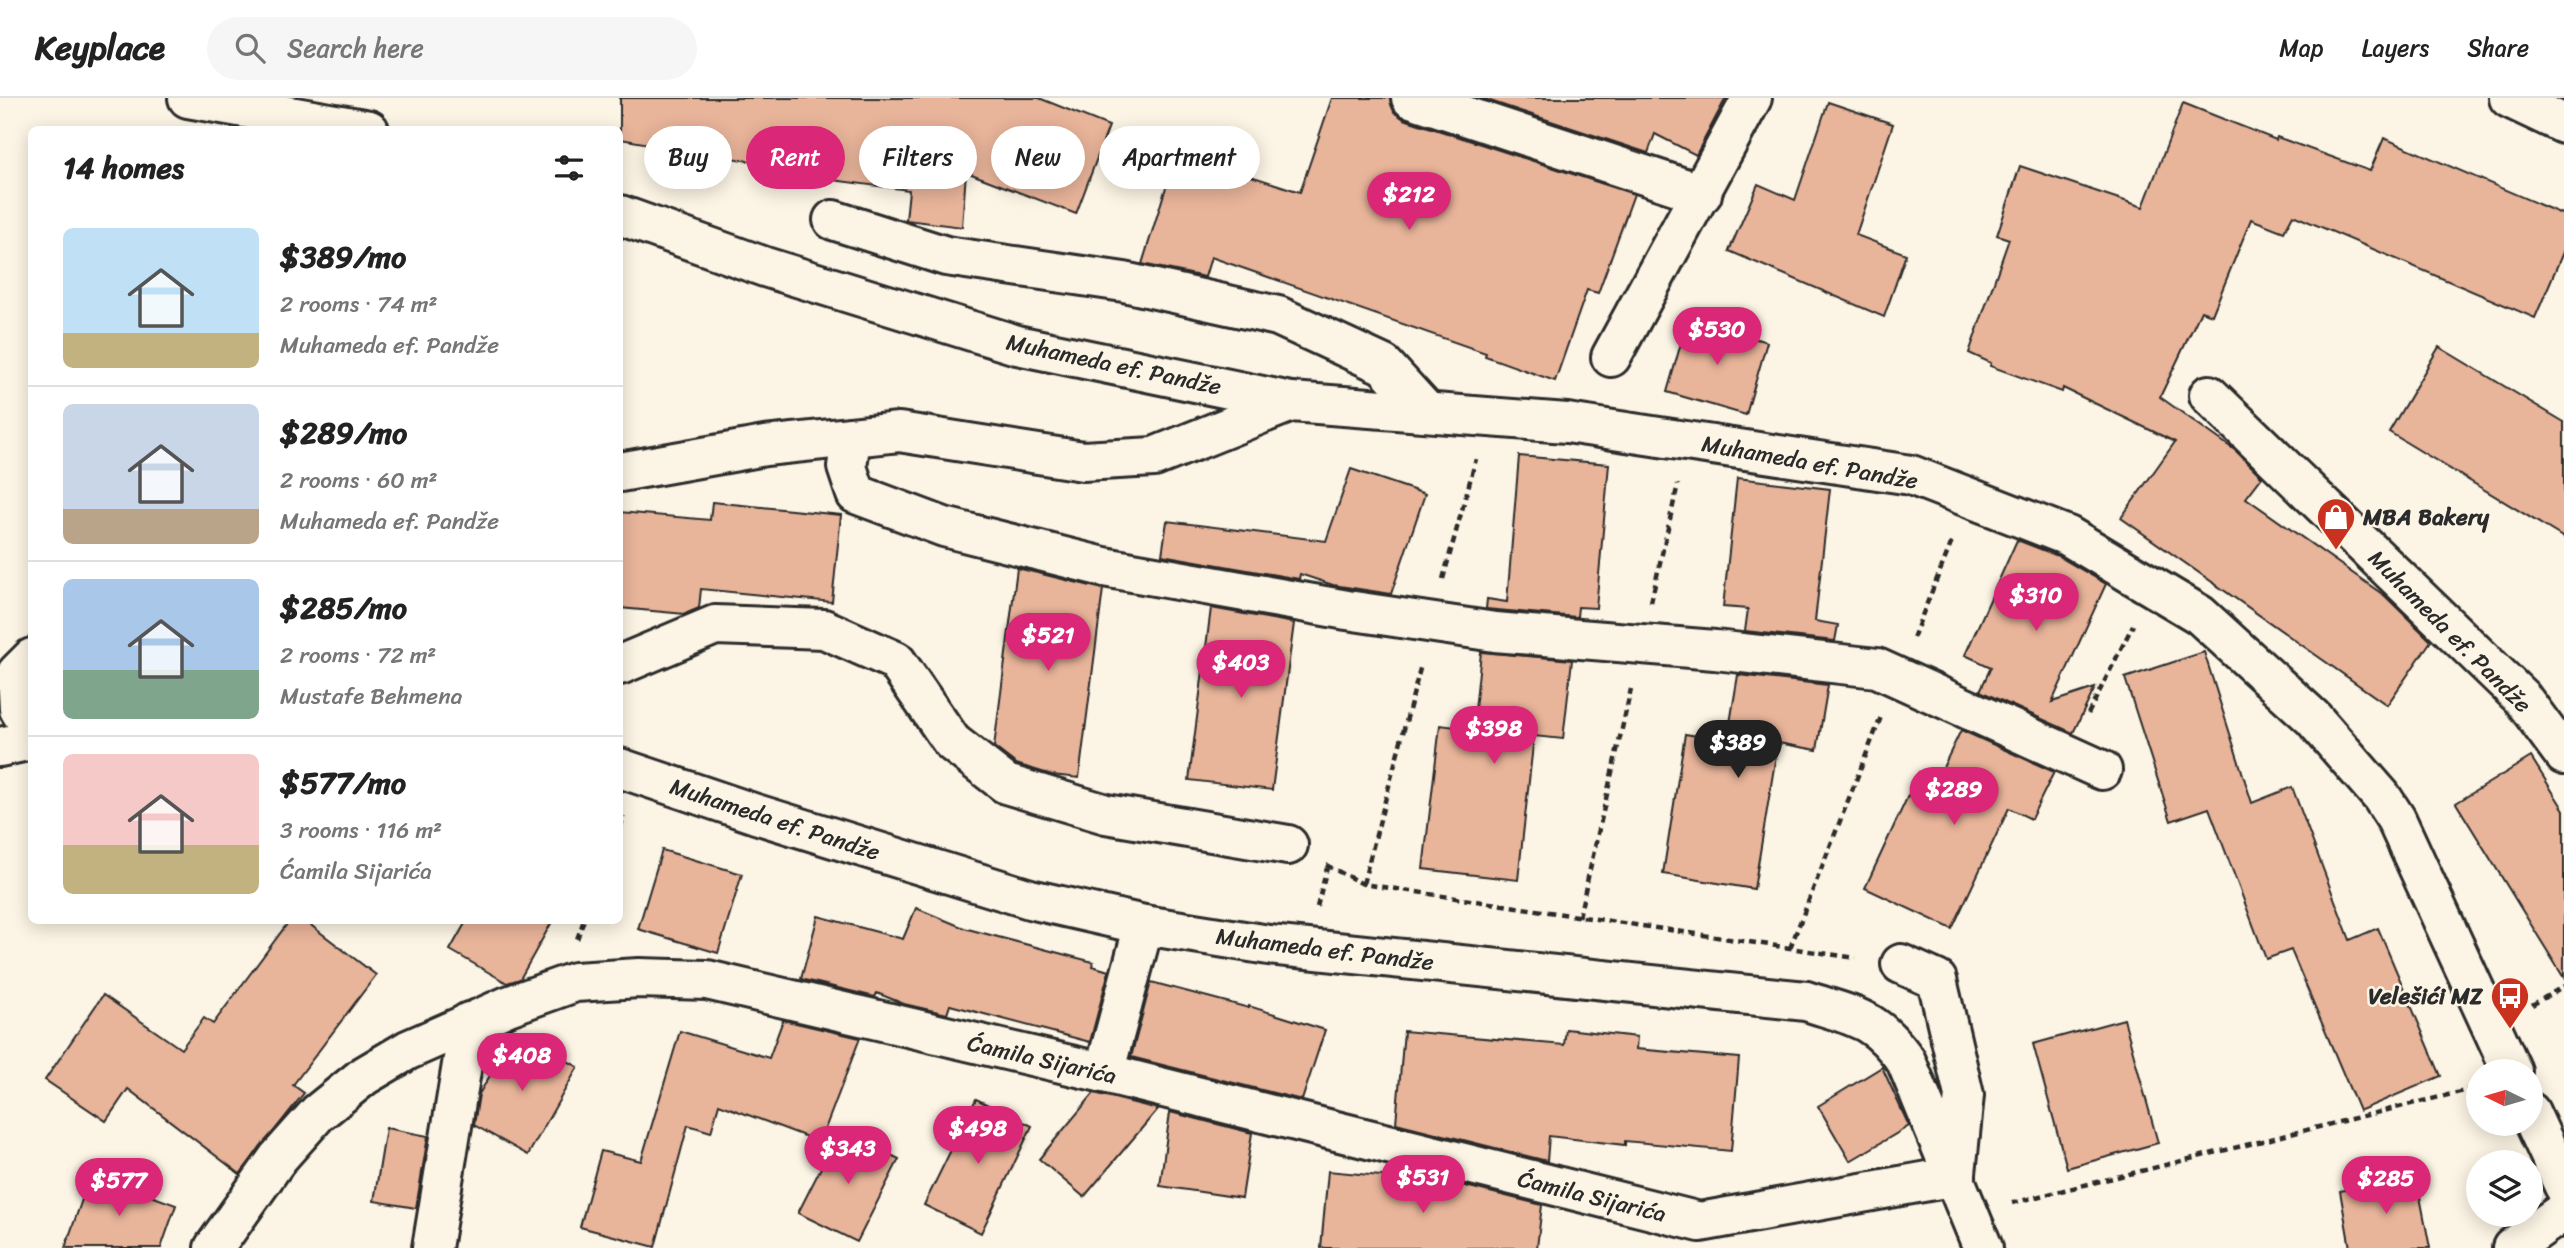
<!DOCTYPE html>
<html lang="en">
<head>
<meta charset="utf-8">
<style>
  :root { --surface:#fff; --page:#f6f6f6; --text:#222; --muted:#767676; --line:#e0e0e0; --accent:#db2777 }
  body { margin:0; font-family:Sriracha,sans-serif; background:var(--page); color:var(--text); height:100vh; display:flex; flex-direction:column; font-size:26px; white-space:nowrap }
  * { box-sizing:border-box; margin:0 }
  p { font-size:23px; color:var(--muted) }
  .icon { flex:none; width:38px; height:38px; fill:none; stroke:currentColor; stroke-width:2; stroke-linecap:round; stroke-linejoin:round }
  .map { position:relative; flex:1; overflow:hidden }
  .details { position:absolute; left:28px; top:28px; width:595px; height:798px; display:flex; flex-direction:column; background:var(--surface); border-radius:10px; box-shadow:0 4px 18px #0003 }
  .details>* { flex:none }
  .hud { position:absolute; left:644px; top:28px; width:665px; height:63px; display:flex; gap:14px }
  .needle { width:46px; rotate:275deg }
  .fabs { position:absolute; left:2466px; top:961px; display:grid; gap:14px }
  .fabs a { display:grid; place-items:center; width:77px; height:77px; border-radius:50%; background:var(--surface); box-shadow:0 4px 18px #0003; font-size:35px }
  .price { position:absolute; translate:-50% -60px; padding:0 16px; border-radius:24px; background:var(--accent); color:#fff; font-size:23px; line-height:46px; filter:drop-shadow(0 2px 4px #0008) }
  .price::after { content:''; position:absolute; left:50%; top:42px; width:21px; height:16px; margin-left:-10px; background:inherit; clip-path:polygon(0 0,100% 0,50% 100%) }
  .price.on { background:#222; color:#fff }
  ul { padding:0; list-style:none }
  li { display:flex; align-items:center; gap:21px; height:175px; padding:0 35px }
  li+li { border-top:2px solid var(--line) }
  li span { display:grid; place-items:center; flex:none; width:196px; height:140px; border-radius:10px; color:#555 }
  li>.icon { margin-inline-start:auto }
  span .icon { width:84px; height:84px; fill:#fffc; stroke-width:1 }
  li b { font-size:30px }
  h2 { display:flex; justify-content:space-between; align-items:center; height:84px; padding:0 35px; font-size:30px }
  .tag { padding:0 24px; border-radius:32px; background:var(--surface); box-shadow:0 4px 18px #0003; font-size:24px; line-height:63px }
  .tag.on { background:var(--accent); color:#fff }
  header { display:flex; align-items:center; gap:42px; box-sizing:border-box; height:98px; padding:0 35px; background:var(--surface); border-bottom:2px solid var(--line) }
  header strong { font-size:33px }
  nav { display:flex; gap:38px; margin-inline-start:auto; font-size:24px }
  .search { width:490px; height:63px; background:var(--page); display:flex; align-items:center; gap:18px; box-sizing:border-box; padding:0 24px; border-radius:38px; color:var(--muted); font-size:26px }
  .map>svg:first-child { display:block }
  .building { fill:#e8b49a; stroke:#2b2b2b; stroke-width:2 }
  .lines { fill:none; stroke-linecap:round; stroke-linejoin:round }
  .street-casing { stroke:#2b2b2b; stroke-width:44 }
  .secondary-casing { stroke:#2b2b2b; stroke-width:44 }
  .path { stroke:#2b2b2b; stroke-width:4.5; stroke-dasharray:7 5; stroke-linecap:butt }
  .street { stroke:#fcf5e5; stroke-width:38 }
  .secondary { stroke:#fcf5e5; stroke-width:38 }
  .labels { text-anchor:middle; stroke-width:5; stroke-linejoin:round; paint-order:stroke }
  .street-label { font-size:23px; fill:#2b2b2b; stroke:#fcf5e5 }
  .poi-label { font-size:23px; font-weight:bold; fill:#2b2b2b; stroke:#fcf5e5; text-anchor:start }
</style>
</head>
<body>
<header>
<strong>Keyplace</strong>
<div class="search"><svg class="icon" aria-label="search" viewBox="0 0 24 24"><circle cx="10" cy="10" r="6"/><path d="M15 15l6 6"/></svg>Search here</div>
<nav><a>Map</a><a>Layers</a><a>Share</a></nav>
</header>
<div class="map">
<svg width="2564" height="1150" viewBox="0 0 2564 1150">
  <rect width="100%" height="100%" fill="#fcf5e5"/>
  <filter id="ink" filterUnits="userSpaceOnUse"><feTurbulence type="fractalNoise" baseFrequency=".0143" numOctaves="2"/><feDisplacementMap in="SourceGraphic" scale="14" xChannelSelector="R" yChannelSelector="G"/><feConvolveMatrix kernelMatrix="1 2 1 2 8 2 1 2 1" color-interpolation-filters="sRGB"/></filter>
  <g filter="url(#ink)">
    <g class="building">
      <path d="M 620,0 L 1039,0 L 1109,28 L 1076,116 L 966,74 L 962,129 L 906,122 L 909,92 L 801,78 L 802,72 L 620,41 Z"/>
      <path d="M 1332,0 L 1390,0 L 1394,14 L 1404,21 L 1634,96 L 1598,195 L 1587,192 L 1555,283 L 1485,258 L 1486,255 L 1211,159 L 1205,179 L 1142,166 L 1177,54 L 1300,94 Z"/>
      <path d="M 1481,0 L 1726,0 L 1696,57 L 1655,36 L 1648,55 Z"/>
      <path d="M 1828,4 L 1893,26 L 1856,137 L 1906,156 L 1884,219 L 1729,153 L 1758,86 L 1795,102 Z"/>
      <path d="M 2183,5 L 2276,42 L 2277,39 L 2370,73 L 2384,40 L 2564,117 L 2564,152 L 2535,220 L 2293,117 L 2284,134 L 2251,121 L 2212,217 L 2201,213 L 2160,299 L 2236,353 L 2262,379 L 2246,400 L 2385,498 L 2431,543 L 2387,607 L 2121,420 L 2175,344 L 2063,290 L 2062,294 L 1990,268 L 1991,265 L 1969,255 L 2009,141 L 1997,137 L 2020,68 L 2143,109 Z"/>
      <path d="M 1688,221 L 1767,244 L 1746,317 L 1667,294 Z"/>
      <path d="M 2439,249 L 2564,324 L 2564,440 L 2389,334 Z"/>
      <path d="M 1519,358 L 1609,366 L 1596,510 L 1578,509 L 1577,519 L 1486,511 L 1487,501 L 1507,504 Z"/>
      <path d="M 1351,371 L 1425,396 L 1391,496 L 1333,487 L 1300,476 L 1299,481 L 1162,457 L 1167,423 L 1326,443 Z"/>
      <path d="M 1737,380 L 1830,391 L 1815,523 L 1838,527 L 1835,543 L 1745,533 L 1748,511 L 1723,509 Z"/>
      <path d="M 712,404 L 841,417 L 832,504 L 701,491 L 699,510 L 685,516 L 620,510 L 620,414 L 710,422 Z"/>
      <path d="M 2017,442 L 2058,458 L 2106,486 L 2052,604 L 2095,590 L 2073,635 L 1980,593 L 1991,569 L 1965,557 Z"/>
      <path d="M 1017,470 L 1103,491 L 1079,680 L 1052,677 L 1016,666 L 994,649 Z"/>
      <path d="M 1211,510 L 1294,525 L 1272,692 L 1189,682 Z"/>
      <path d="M 1481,554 L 1572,562 L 1563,641 L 1534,638 L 1518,782 L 1423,771 L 1440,627 L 1473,631 Z"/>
      <path d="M 2204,554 L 2252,705 L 2292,689 L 2350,842 L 2378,830 L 2441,978 L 2359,1013 L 2291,852 L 2266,861 L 2209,710 L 2171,723 L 2125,580 Z"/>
      <path d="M 1738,577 L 1828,587 L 1817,652 L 1778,645 L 1754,791 L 1663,776 L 1685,636 L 1727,643 Z"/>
      <path d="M 1961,632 L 2054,674 L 2031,721 L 2009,710 L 1952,831 L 1865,790 L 1919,674 L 1937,682 Z"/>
      <path d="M 2531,659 L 2564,712 L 2564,880 L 2456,705 Z"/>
      <path d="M 662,752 L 742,776 L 718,855 L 638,831 Z"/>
      <path d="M 916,810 L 964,830 L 1093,864 L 1092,868 L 1109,873 L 1090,944 L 950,907 L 947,916 L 904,906 L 877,895 L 875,899 L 801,881 L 818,818 L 903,841 Z"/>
      <path d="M 290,822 L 304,822 L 376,877 L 293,987 L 304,995 L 240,1076 L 128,991 L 106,1023 L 45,982 L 103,897 L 181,951 L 204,920 L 213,926 Z"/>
      <path d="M 467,822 L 553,822 L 520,881 L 507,885 L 450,852 Z"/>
      <path d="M 1151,884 L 1249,910 L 1249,908 L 1325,932 L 1302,1002 L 1131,959 Z"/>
      <path d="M 2124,921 L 2158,1045 L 2067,1070 L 2033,946 Z"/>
      <path d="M 783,922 L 860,940 L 820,1044 L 719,1006 L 711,1034 L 688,1027 L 655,1149 L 580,1129 L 601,1053 L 641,1063 L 680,933 L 769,960 Z"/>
      <path d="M 1566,931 L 1637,939 L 1636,951 L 1739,960 L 1731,1053 L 1625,1043 L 1625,1047 L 1549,1038 L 1547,1063 L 1396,1025 L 1404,933 L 1564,947 Z"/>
      <path d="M 516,934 L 578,969 L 528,1057 L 474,1027 L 479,996 Z"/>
      <path d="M 1882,969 L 1909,1028 L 1850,1063 L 1818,1008 Z"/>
      <path d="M 1094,995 L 1158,1011 L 1084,1099 L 1039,1061 Z"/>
      <path d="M 976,1001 L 1032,1028 L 981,1135 L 924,1107 Z"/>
      <path d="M 1170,1014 L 1252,1035 L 1242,1100 L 1160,1088 Z"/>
      <path d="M 386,1030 L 428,1038 L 416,1110 L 374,1103 Z"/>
      <path d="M 840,1032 L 899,1061 L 857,1144 L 798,1115 Z"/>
      <path d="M 1392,1070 L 1542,1107 L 1537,1150 L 1321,1150 L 1328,1073 L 1391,1079 Z"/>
      <path d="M 91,1076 L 176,1107 L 161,1150 L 65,1150 Z"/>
      <path d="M 2416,1078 L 2430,1150 L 2350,1150 L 2340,1093 Z"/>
    </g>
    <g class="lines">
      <g class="street-casing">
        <g id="street">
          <path d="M 188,0 L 369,32"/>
          <path d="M 1411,0 L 1702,96"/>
          <path d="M 620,117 L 765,169 L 1017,247 L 1291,304"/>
          <path d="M 833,122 L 946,158 L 1124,184 L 1278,218 L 1384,267 L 1426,313"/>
          <path d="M 1611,259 L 1752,0"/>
          <path d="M 2209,297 L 2522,600 L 2564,657"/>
          <path d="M 851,339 L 847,369 L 856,396 L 944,429 L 1104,469 L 1347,512 L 1495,534 L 1715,552 L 1877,570 L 2102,672"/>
          <path d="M 620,374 L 765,348 L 899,334 L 1083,363 L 1154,359 L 1291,304 L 1567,325 L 1911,377 L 2068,438 L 2200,517 L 2313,620 L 2381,698 L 2396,721 L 2512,973"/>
          <path d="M 32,560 L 17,575 L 19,611 L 32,632"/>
          <path d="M 620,567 L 715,527 L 824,531 L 896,563 L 952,644 L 1006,686 L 1106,716 L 1288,747"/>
          <path d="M 0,649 L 32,642"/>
          <path d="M 620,670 L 756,716 L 1030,801 L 1144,827 L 1269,847 L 1806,903 C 1855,919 1875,919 1906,963 L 1983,1150"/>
          <path d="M 1901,866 L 1937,882 L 1964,997 L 1956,1075"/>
          <path d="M 1104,975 L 1144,827"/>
          <path d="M 2530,1014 L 2564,1088"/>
          <path d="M 214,1150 L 278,1060 L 318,1015 L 364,978 L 408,952 L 508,908 L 575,884 L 639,880 L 707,882 L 1104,975 L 1700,1124 L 1956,1078"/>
          <path d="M 432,1150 L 469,924"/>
          <path d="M 2512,1150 L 2564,1113"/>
        </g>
      </g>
      <g class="secondary-casing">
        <path id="secondary" d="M 2509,0 L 2564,26"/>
      </g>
      <g class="path">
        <path d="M 1443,481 L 1476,361"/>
        <path d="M 1651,504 L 1678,386"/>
        <path d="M 1913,540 L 1953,441"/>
        <path d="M 2088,616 L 2133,527"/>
        <path d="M 620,730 L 624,718"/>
        <path d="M 1326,767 L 1363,786 L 1856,860"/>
        <path d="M 1363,786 L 1421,567"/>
        <path d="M 1317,809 L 1327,770"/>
        <path d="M 1579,819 L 1631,591"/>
        <path d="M 577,841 L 584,822"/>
        <path d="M 1790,850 L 1881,619"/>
        <path d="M 2532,907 L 2564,888"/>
        <path d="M 2012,1105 L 2472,991"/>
      </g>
      <use href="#street" class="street"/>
      <use href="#secondary" class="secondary"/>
    </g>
  </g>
  <defs>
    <g id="shop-pin" transform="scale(2.0125)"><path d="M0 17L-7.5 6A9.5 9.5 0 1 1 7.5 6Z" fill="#c8321e" stroke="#fcf5e5"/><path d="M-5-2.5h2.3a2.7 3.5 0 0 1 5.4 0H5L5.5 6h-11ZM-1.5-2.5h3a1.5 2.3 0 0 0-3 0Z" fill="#fff"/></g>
    <g id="bus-pin" transform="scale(2.0125)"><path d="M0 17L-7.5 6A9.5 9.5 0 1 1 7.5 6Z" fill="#c8321e" stroke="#fcf5e5"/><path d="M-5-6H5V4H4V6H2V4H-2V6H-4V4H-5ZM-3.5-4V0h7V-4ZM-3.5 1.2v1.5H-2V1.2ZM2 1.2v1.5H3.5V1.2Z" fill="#fff"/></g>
  </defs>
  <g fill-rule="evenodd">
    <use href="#shop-pin" x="2336" y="419"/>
    <use href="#bus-pin" x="2510" y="898"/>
  </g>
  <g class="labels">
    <g class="street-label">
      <text transform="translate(1114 266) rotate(12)" y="8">Muhameda ef. Pandže</text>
      <text transform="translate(1810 364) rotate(10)" y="8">Muhameda ef. Pandže</text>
      <text transform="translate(2450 533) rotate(45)" y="8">Muhameda ef. Pandže</text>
      <text transform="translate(775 721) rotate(18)" y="8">Muhameda ef. Pandže</text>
      <text transform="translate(1325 851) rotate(7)" y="8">Muhameda ef. Pandže</text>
      <text transform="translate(1042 961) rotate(13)" y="8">Ćamila Sijarića</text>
      <text transform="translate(1592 1098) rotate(14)" y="8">Ćamila Sijarića</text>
    </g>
    <g class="poi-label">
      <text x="2363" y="427">MBA Bakery</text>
      <text x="2483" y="906" text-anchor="end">Velešići MZ</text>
    </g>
  </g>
</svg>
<div class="fabs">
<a><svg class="needle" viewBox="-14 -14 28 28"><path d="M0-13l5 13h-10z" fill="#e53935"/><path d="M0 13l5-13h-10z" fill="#767676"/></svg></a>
<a><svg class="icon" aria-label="layers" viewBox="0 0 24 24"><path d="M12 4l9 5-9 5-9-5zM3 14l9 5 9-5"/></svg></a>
</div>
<b class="price" style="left:1409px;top:134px">$212</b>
<b class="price" style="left:1717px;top:269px">$530</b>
<b class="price" style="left:2036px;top:535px">$310</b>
<b class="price" style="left:1048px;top:575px">$521</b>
<b class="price" style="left:1241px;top:602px">$403</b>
<b class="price" style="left:1494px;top:668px">$398</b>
<b class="price on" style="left:1738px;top:682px">$389</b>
<b class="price" style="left:1954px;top:729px">$289</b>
<b class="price" style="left:522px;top:995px">$408</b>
<b class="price" style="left:978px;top:1068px">$498</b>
<b class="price" style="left:848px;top:1088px">$343</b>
<b class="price" style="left:1423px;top:1117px">$531</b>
<b class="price" style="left:2386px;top:1118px">$285</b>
<b class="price" style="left:119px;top:1120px">$577</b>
<div class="hud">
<a class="tag">Buy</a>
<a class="tag on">Rent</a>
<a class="tag">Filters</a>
<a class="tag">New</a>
<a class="tag">Apartment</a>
</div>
<section class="details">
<h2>14 homes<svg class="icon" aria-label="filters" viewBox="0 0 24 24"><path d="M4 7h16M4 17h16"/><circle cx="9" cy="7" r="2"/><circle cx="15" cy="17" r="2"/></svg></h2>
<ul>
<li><span style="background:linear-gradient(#bfe0f5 75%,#c2b280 0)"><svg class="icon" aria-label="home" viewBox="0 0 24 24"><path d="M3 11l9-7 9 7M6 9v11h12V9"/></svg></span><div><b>$389/mo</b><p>2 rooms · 74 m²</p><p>Muhameda ef. Pandže</p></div></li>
<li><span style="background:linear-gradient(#c9d6e8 75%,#b9a48a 0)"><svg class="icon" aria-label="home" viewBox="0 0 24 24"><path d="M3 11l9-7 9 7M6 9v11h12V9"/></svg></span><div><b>$289/mo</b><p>2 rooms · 60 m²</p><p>Muhameda ef. Pandže</p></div></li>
<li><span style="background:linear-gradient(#a9c7e8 65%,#7fa58c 0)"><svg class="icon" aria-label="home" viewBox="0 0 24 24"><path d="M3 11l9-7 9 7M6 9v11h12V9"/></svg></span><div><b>$285/mo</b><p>2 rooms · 72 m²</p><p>Mustafe Behmena</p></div></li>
<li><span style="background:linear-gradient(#f6c9c9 65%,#c2b280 0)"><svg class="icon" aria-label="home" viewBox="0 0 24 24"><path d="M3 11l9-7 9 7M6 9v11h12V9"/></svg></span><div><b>$577/mo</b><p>3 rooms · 116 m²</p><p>Ćamila Sijarića</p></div></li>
</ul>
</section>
</div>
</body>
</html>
